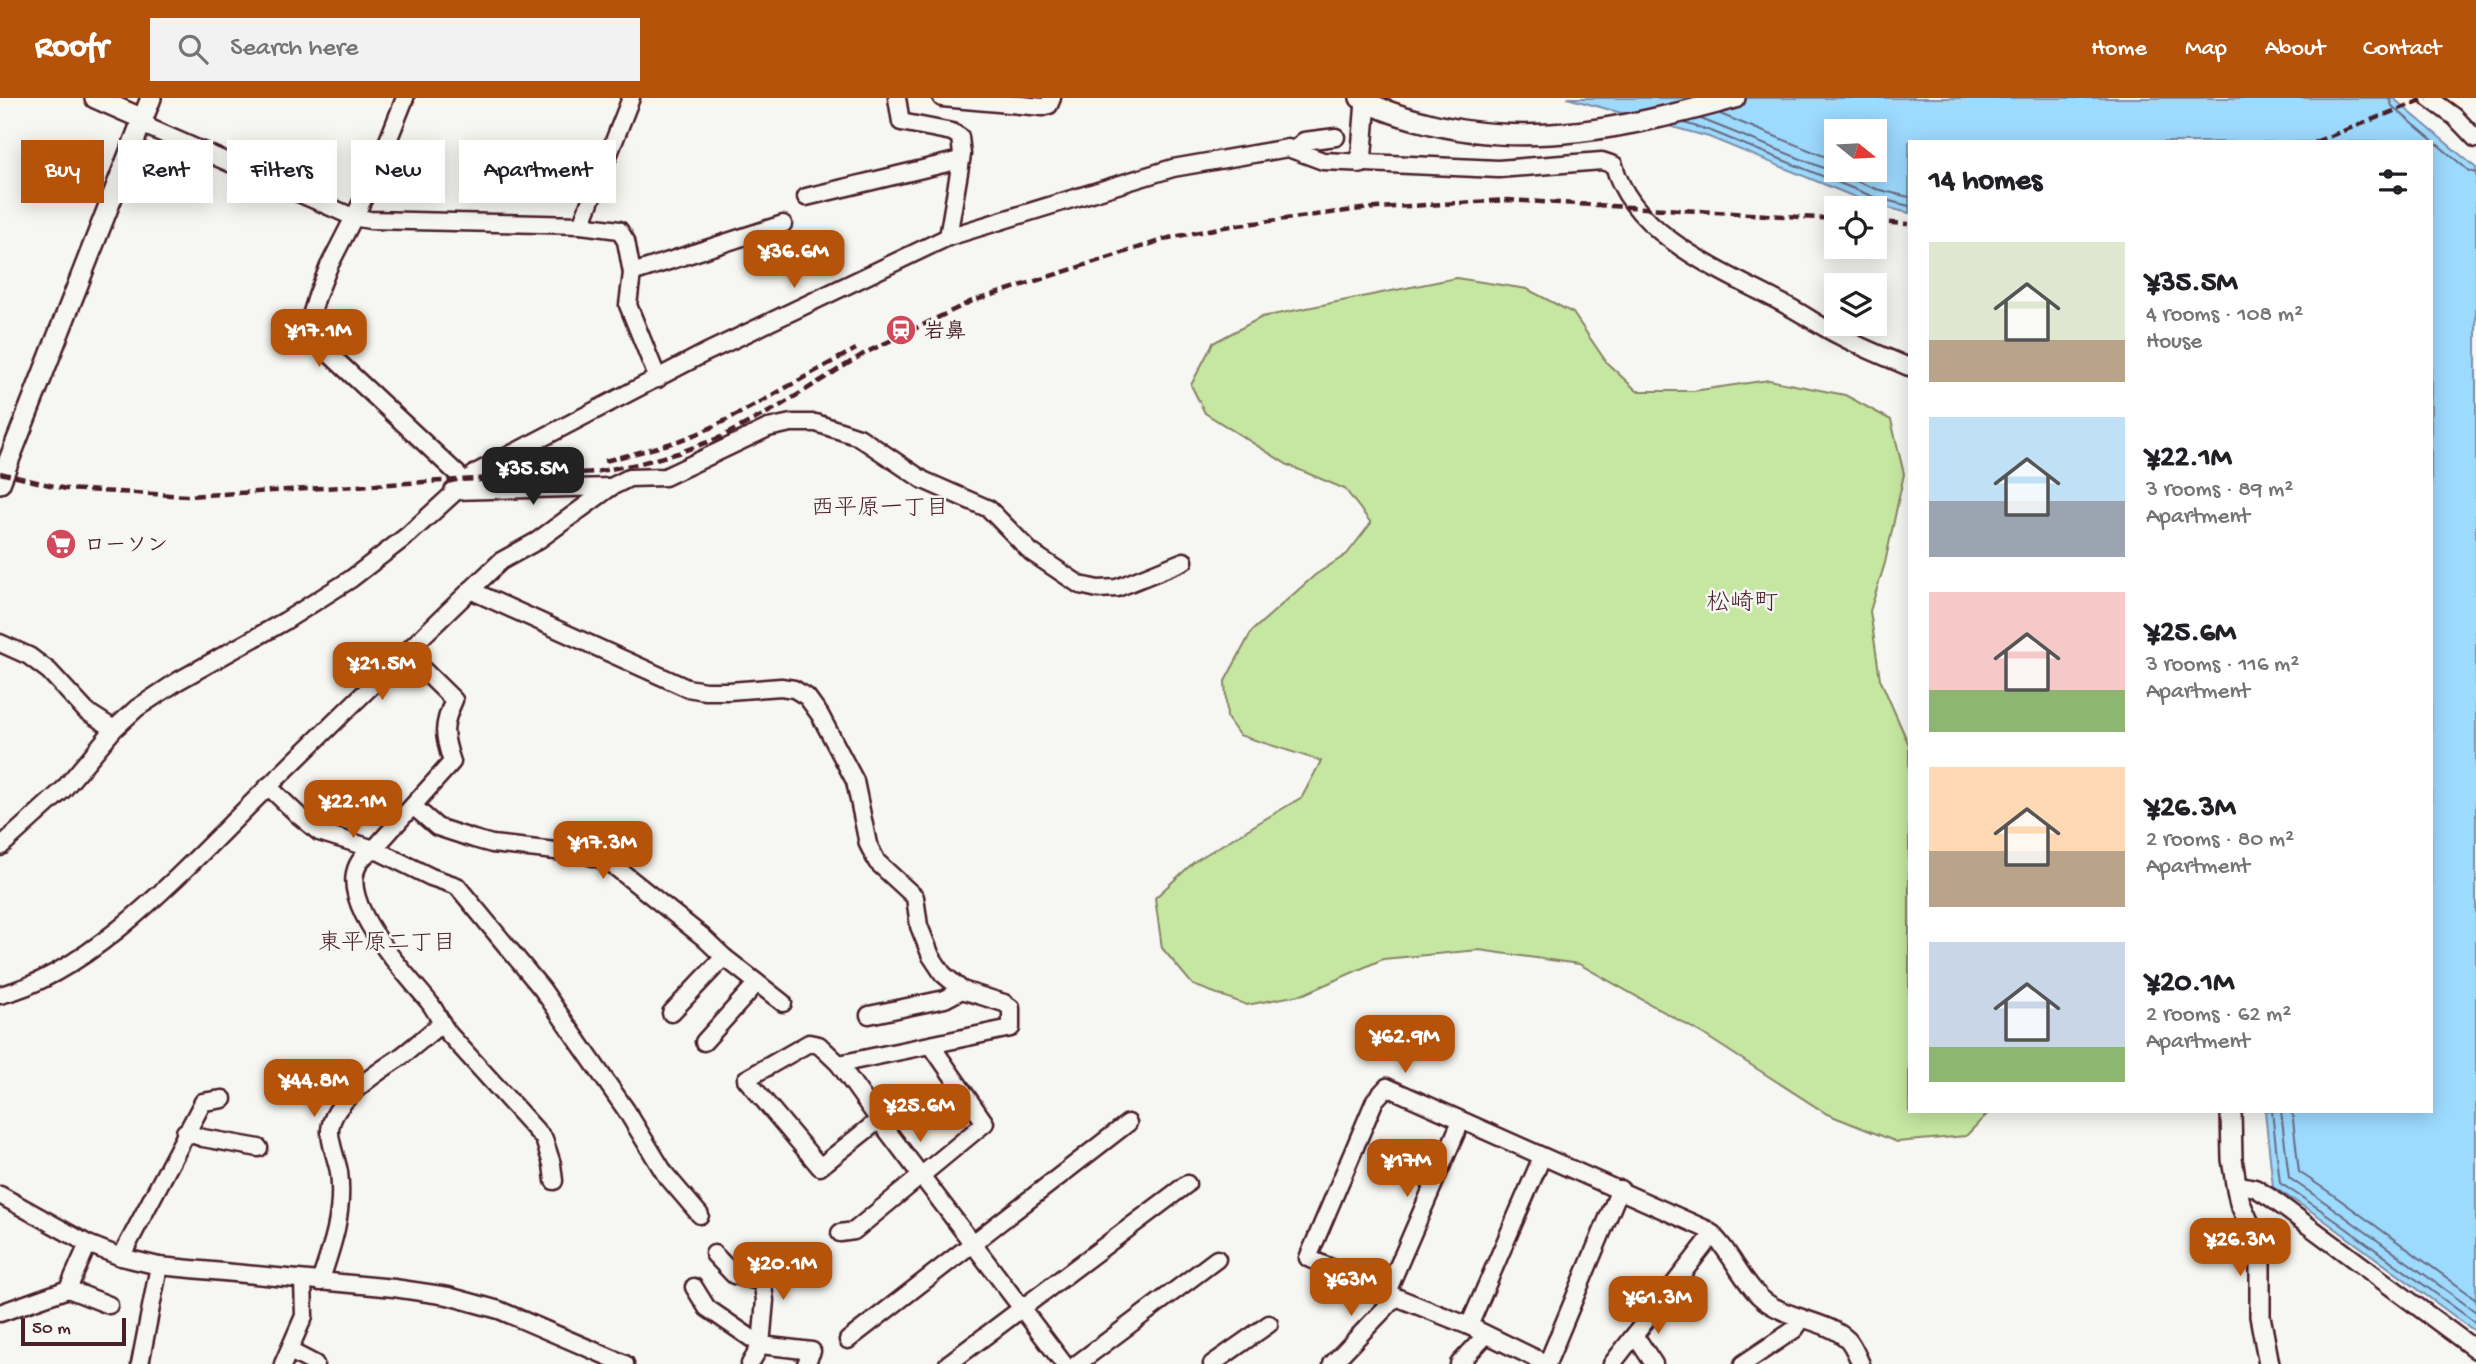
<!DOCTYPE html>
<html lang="en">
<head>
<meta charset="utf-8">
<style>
  :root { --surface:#fff; --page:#f2f2f2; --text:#202124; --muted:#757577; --accent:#b45309 }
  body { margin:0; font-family:"Gochi Hand","Klee One",sans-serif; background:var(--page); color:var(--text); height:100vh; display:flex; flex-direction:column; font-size:26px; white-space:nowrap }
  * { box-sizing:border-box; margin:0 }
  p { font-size:23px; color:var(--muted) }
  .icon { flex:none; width:38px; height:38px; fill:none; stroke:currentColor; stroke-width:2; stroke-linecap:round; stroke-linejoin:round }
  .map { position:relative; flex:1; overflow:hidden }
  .details { position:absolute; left:1908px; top:42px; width:525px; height:973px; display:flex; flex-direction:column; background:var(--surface); border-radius:0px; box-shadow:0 4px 18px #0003 }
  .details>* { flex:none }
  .banner { position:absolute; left:21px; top:42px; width:665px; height:63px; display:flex; gap:14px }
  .needle { width:46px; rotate:108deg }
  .buttons { position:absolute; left:1824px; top:21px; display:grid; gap:14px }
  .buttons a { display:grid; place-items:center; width:63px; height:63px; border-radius:0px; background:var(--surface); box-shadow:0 4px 18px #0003; font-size:35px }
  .scale { position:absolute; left:21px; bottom:18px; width:105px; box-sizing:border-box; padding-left:7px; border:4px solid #4a1f2b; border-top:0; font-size:19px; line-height:24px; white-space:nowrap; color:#4a1f2b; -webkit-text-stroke:5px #f6f6f2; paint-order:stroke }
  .price { position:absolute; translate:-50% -60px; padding:0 16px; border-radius:14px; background:var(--accent); color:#fff; font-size:23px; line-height:46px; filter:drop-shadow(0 2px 4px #0008) }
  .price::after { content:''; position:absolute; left:50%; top:42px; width:21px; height:16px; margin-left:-10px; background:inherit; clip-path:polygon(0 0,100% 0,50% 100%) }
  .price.current { background:#222; color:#fff }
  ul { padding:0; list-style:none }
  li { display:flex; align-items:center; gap:21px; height:175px; padding:0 21px }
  li span { display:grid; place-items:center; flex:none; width:196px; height:140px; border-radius:0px; color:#555 }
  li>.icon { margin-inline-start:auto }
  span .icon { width:84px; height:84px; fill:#fffc; stroke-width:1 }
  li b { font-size:30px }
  h2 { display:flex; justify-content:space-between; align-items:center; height:84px; padding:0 21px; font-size:30px }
  .tag { padding:0 24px; border-radius:0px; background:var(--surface); box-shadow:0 4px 18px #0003; font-size:24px; line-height:63px }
  .tag.current { background:var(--accent); color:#fff }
  header { display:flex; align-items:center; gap:42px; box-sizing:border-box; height:98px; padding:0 35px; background:var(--accent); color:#fff }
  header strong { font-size:33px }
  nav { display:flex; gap:38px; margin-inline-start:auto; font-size:24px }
  .search { width:490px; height:63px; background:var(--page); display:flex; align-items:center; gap:18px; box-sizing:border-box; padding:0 24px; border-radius:0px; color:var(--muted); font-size:26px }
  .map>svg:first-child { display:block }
  .green { fill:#c5e7a1; stroke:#888366; stroke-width:2 }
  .water { fill:#9cdafe; stroke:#7b8faa; stroke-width:2; fill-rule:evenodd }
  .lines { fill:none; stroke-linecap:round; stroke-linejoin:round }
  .shore { stroke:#6b6a7f; stroke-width:2 }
  .minor-casing { stroke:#4a1f2b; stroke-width:21 }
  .tertiary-casing { stroke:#4a1f2b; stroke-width:24 }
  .minor { stroke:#f6f6f2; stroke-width:16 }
  .tertiary { stroke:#f6f6f2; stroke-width:19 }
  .rail { stroke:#4a1f2b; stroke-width:4.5; stroke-dasharray:10 5; stroke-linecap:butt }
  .labels { text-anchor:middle; stroke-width:5; stroke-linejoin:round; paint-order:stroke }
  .poi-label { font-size:21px; font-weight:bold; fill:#4a1f2b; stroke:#f6f6f2; text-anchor:start }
  .neighbourhood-label { font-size:23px; fill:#4a1f2b; stroke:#f6f6f2 }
  .quarter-label { font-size:24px; fill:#4a1f2b; stroke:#f6f6f2 }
</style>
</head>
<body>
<header>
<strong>Roofr</strong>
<div class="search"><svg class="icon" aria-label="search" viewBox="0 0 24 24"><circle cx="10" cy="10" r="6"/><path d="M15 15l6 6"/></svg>Search here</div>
<nav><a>Home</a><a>Map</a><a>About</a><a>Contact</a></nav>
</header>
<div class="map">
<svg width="2476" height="1266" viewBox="0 0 2476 1266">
  <rect width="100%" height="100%" fill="#f6f6f2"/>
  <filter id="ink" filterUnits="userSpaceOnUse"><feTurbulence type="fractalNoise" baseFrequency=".0143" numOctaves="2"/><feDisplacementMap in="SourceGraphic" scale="14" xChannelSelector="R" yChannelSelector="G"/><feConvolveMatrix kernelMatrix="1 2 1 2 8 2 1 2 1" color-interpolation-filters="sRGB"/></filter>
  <g filter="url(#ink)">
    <path class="green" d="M 1456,180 L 1527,191 L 1573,215 L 1607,265 L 1637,293 L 1693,293 L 1769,282 L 1845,297 L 1891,322 L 1904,376 L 1885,465 L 1870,513 L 1880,581 L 1909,647 L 1909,1013 L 1990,1013 L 1966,1038 L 1897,1044 L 1827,1016 L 1703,936 L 1579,866 L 1479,852 L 1383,861 L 1304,896 L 1247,907 L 1193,887 L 1162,850 L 1155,800 L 1195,763 L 1302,699 L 1321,663 L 1239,637 L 1227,620 L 1225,583 L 1252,533 L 1315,477 L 1347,456 L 1371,425 L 1345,391 L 1288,367 L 1205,315 L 1191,287 L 1213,245 L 1262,219 Z"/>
    <path class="water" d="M 1567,0 L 2393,0 L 2476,70 L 2476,1234 L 2317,1117 L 2273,1089 L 2265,1013 L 2431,1013 L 2431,44 L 1909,44 L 1909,115 L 1872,106 L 1709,39 ZM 1836,33 L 1874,33 L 1874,72 L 1836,72 Z"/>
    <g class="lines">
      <g class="shore">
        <path d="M 2389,0 L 2392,8 L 2469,73 L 2476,75"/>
        <path d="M 1720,16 L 1836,63"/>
        <path d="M 1701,21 L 1876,91 L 1909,99"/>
        <path d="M 1684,25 L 1711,33 L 1874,99 L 1909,108"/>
        <path d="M 2272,1013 L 2280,1085 L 2321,1112 L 2476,1225"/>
        <path d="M 2281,1013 L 2289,1080 L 2326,1105 L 2476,1214"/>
        <path d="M 2292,1013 L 2299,1074 L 2332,1096 L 2476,1201"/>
      </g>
      <g class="minor-casing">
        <g id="minor">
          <path d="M 405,0 L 370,88 L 329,168 L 317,198 L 306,234 L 465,383"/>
          <path d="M 897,0 L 901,24 L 952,34 L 960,39 L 962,57 L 948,139"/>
          <path d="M 942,0 L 1043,9 L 1049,7 L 1052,0"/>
          <path d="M 2429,0 L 2455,19 L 2476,41"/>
          <path d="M 143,21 L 150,30 L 353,119 L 370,122 L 581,127 L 619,132 L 626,143 L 632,175 L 628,207 L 658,281"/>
          <path d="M 1294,52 L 1304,43 L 1336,39"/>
          <path d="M 806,99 L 960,62"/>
          <path d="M 581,127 L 631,0"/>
          <path d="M 632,175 L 783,126"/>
          <path d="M 453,393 L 611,389"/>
          <path d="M 470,492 L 687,590 L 705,593 L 729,593 L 781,589 L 794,591 L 807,599 L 820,617 L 855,683 L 868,746 L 877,764 L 915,799 L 919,828 L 931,858 L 943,876 L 962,892 L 1004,905 L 1011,910 L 1011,930 L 839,966"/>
          <path d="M 0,545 L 29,558 L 49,573 L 86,613 L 114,631"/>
          <path d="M 406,555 L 454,602 C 442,628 443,637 452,664 L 374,751 C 315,784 405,874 429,904 C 437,914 441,926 449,936 L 544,1041 L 552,1066 L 554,1083"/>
          <path d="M 268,688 L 297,716 L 319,734 L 374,751 L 431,779 L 457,788 L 542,891 L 626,1012 L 665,1076 L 700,1117"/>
          <path d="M 413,708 L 437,729 L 474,741 L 492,746 L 583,756 L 609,764 L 703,839 L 724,859 L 783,905"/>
          <path d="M 0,749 L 63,692 L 114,631 L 137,610 L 178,583 L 285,523 L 351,481 L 408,437 L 477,374 L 705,255 L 948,139 L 1173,70 L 1288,50 L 1323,63 L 1498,71 L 1602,63 L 1614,67 C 1632,138 1726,175 1784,206 C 1804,216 1821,229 1840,238 C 1862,250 1886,259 1909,269"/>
          <path d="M 0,897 C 97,874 198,756 269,688 C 346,613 423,537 501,463 L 537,443 L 611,389 L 629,380 L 665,379 L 768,330 L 791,325 L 816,325 L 859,339 L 923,382 L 989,411 L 1031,454 L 1080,487 L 1098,491 L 1117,490 L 1184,463"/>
          <path d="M 671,915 L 724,859"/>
          <path d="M 869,917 L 945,901 L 962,892"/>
          <path d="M 704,944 L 757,885"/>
          <path d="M 879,1022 L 820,1069 L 746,981 L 809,945 L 819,947 L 839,966 L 879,1022 L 1064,1266"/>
          <path d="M 185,1034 L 203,1040 L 259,1050"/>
          <path d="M 2236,1086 L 2255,1090 L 2271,1100 L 2476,1252"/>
          <path d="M 0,1097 L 88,1146 L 121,1159 L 159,1168 L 394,1190 L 448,1198 L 499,1212 L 625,1266"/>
          <path d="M 840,1135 L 854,1133 L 985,1025 L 931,947"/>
          <path d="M 714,1156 L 734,1177 L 762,1184"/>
          <path d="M 121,1159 L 203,1004 L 223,1001"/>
          <path d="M 759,1161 L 765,1202 L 761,1247 L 812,1253 L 806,1266"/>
          <path d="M 320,1184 C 333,1146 344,1114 339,1074 C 337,1062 329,1043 330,1032 C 332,1003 378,974 399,960 C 414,949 427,937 441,926"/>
          <path d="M 694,1189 L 707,1210 L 761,1247 L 750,1266"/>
          <path d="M 68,1191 L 109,1207"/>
          <path d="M 1387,1194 L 1461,1023"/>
          <path d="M 0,1215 L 68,1191 L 88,1146"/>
          <path d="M 1469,1228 L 1542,1059"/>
          <path d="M 1632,1240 L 1640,1245 L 1654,1266"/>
          <path d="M 848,1242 L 1128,1025"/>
          <path d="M 290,1253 L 315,1266"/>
          <path d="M 140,1266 L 159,1168"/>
          <path d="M 283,1266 L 304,1218 L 303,1182"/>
          <path d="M 948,1266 L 1187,1086"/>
          <path d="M 1077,1266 L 1217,1161"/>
          <path d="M 1212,1266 L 1269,1226"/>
          <path d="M 1332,1266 L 1396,1199"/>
          <path d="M 1459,1266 L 1486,1237"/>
          <path d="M 1547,1266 L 1469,1228 L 1396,1199 L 1387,1194 L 1308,1160 L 1375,1002 L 1387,989 L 1706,1131 C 1729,1149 1739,1179 1760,1199 C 1783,1221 1826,1221 1848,1242 C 1854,1249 1857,1258 1861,1266"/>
          <path d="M 1547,1266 L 1620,1091"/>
          <path d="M 1612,1266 L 1713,1136"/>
          <path d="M 1743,1266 L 1795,1231 L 1802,1221"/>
        </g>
      </g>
      <g class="tertiary-casing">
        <g id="tertiary">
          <path d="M 95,0 L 143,21"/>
          <path d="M 1360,0 C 1378,11 1400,18 1420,23 C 1527,53 1631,29 1735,0"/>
          <path d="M 1361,65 L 1366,3"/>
          <path d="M 0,385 L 151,0"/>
          <path d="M 2231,1013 L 2232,1061 L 2236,1086 L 2240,1105 L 2256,1141 L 2260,1164 L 2260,1218 L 2269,1266"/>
        </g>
      </g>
      <use href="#minor" class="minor"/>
      <use href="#tertiary" class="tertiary"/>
      <g class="rail">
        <path d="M 2315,44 L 2427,0"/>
        <path d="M 1874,124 L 1909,126"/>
        <path d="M 605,363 C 639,354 676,346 708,331 C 759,307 806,277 856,251"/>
        <path d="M 0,375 L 66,391 L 187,398 L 595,374 L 637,366 L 678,355 L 721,339 L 778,309 L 865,255 L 970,204 L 1169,140 L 1224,129 L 1361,111 L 1508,102 L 1836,121"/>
      </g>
    </g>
  </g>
  <defs>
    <g id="station-disc" transform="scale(1.575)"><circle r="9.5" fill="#d1495b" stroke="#f6f6f2"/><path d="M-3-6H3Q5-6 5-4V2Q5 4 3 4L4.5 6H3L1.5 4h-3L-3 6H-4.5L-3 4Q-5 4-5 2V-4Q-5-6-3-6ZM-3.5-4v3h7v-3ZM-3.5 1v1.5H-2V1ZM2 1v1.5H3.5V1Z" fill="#fff"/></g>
    <g id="supermarket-disc" transform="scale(1.575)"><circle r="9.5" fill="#d1495b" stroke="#f6f6f2"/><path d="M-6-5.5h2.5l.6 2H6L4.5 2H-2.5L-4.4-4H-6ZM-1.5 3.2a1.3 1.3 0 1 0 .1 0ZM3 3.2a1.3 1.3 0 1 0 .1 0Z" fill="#fff"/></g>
  </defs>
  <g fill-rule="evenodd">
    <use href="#station-disc" x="901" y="232"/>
    <use href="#supermarket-disc" x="61" y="446"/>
  </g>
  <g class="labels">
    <g class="poi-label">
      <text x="924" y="239">岩鼻</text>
      <text x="84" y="453">ローソン</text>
    </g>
    <g class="neighbourhood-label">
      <text x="880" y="416">西平原一丁目</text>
      <text x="387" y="851">東平原二丁目</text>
    </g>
    <g class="quarter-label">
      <text x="1742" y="511">松崎町</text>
    </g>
  </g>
</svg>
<div class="buttons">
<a><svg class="needle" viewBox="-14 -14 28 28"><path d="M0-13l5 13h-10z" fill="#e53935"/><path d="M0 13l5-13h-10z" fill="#757577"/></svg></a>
<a><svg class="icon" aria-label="locate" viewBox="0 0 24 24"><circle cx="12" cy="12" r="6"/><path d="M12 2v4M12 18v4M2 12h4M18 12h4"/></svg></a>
<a><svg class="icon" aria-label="layers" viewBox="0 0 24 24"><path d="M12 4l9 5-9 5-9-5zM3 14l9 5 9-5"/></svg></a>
</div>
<div class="scale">50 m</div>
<b class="price" style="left:794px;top:192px">¥36.6M</b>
<b class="price" style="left:319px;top:271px">¥17.1M</b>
<b class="price current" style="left:533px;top:409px">¥35.5M</b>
<b class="price" style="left:382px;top:604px">¥21.5M</b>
<b class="price" style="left:353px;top:742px">¥22.1M</b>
<b class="price" style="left:603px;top:783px">¥17.3M</b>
<b class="price" style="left:1405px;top:977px">¥62.9M</b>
<b class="price" style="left:314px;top:1021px">¥44.8M</b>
<b class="price" style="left:920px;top:1046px">¥25.6M</b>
<b class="price" style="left:1407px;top:1101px">¥17M</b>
<b class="price" style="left:2240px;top:1180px">¥26.3M</b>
<b class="price" style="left:783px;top:1204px">¥20.1M</b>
<b class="price" style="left:1351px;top:1220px">¥63M</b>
<b class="price" style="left:1658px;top:1238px">¥61.3M</b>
<div class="banner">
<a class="tag current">Buy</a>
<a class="tag">Rent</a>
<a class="tag">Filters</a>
<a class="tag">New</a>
<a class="tag">Apartment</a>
</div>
<section class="details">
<h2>14 homes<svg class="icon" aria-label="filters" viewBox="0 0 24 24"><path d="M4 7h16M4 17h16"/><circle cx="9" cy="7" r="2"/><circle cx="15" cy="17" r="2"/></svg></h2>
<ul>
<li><span style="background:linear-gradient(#dfe7d0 70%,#b9a48a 0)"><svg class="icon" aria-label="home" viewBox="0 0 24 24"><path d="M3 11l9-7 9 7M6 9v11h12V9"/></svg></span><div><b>¥35.5M</b><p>4 rooms · 108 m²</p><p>House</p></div></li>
<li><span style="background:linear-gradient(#bfe0f5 60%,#9aa5b1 0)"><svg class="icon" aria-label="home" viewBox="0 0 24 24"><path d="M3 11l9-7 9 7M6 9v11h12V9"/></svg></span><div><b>¥22.1M</b><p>3 rooms · 89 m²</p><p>Apartment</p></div></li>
<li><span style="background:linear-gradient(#f6c9c9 70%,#8fb573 0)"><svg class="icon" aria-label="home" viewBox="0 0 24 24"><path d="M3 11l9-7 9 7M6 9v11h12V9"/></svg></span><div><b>¥25.6M</b><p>3 rooms · 116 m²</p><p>Apartment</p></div></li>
<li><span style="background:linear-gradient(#ffd9b3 60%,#b9a48a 0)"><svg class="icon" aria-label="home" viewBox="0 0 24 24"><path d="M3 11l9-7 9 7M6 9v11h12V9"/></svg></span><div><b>¥26.3M</b><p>2 rooms · 80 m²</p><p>Apartment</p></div></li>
<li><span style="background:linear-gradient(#c9d6e8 75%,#8fb573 0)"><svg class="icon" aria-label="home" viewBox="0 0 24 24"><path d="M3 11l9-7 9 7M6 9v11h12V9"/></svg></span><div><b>¥20.1M</b><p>2 rooms · 62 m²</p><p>Apartment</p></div></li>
</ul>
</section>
</div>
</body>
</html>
